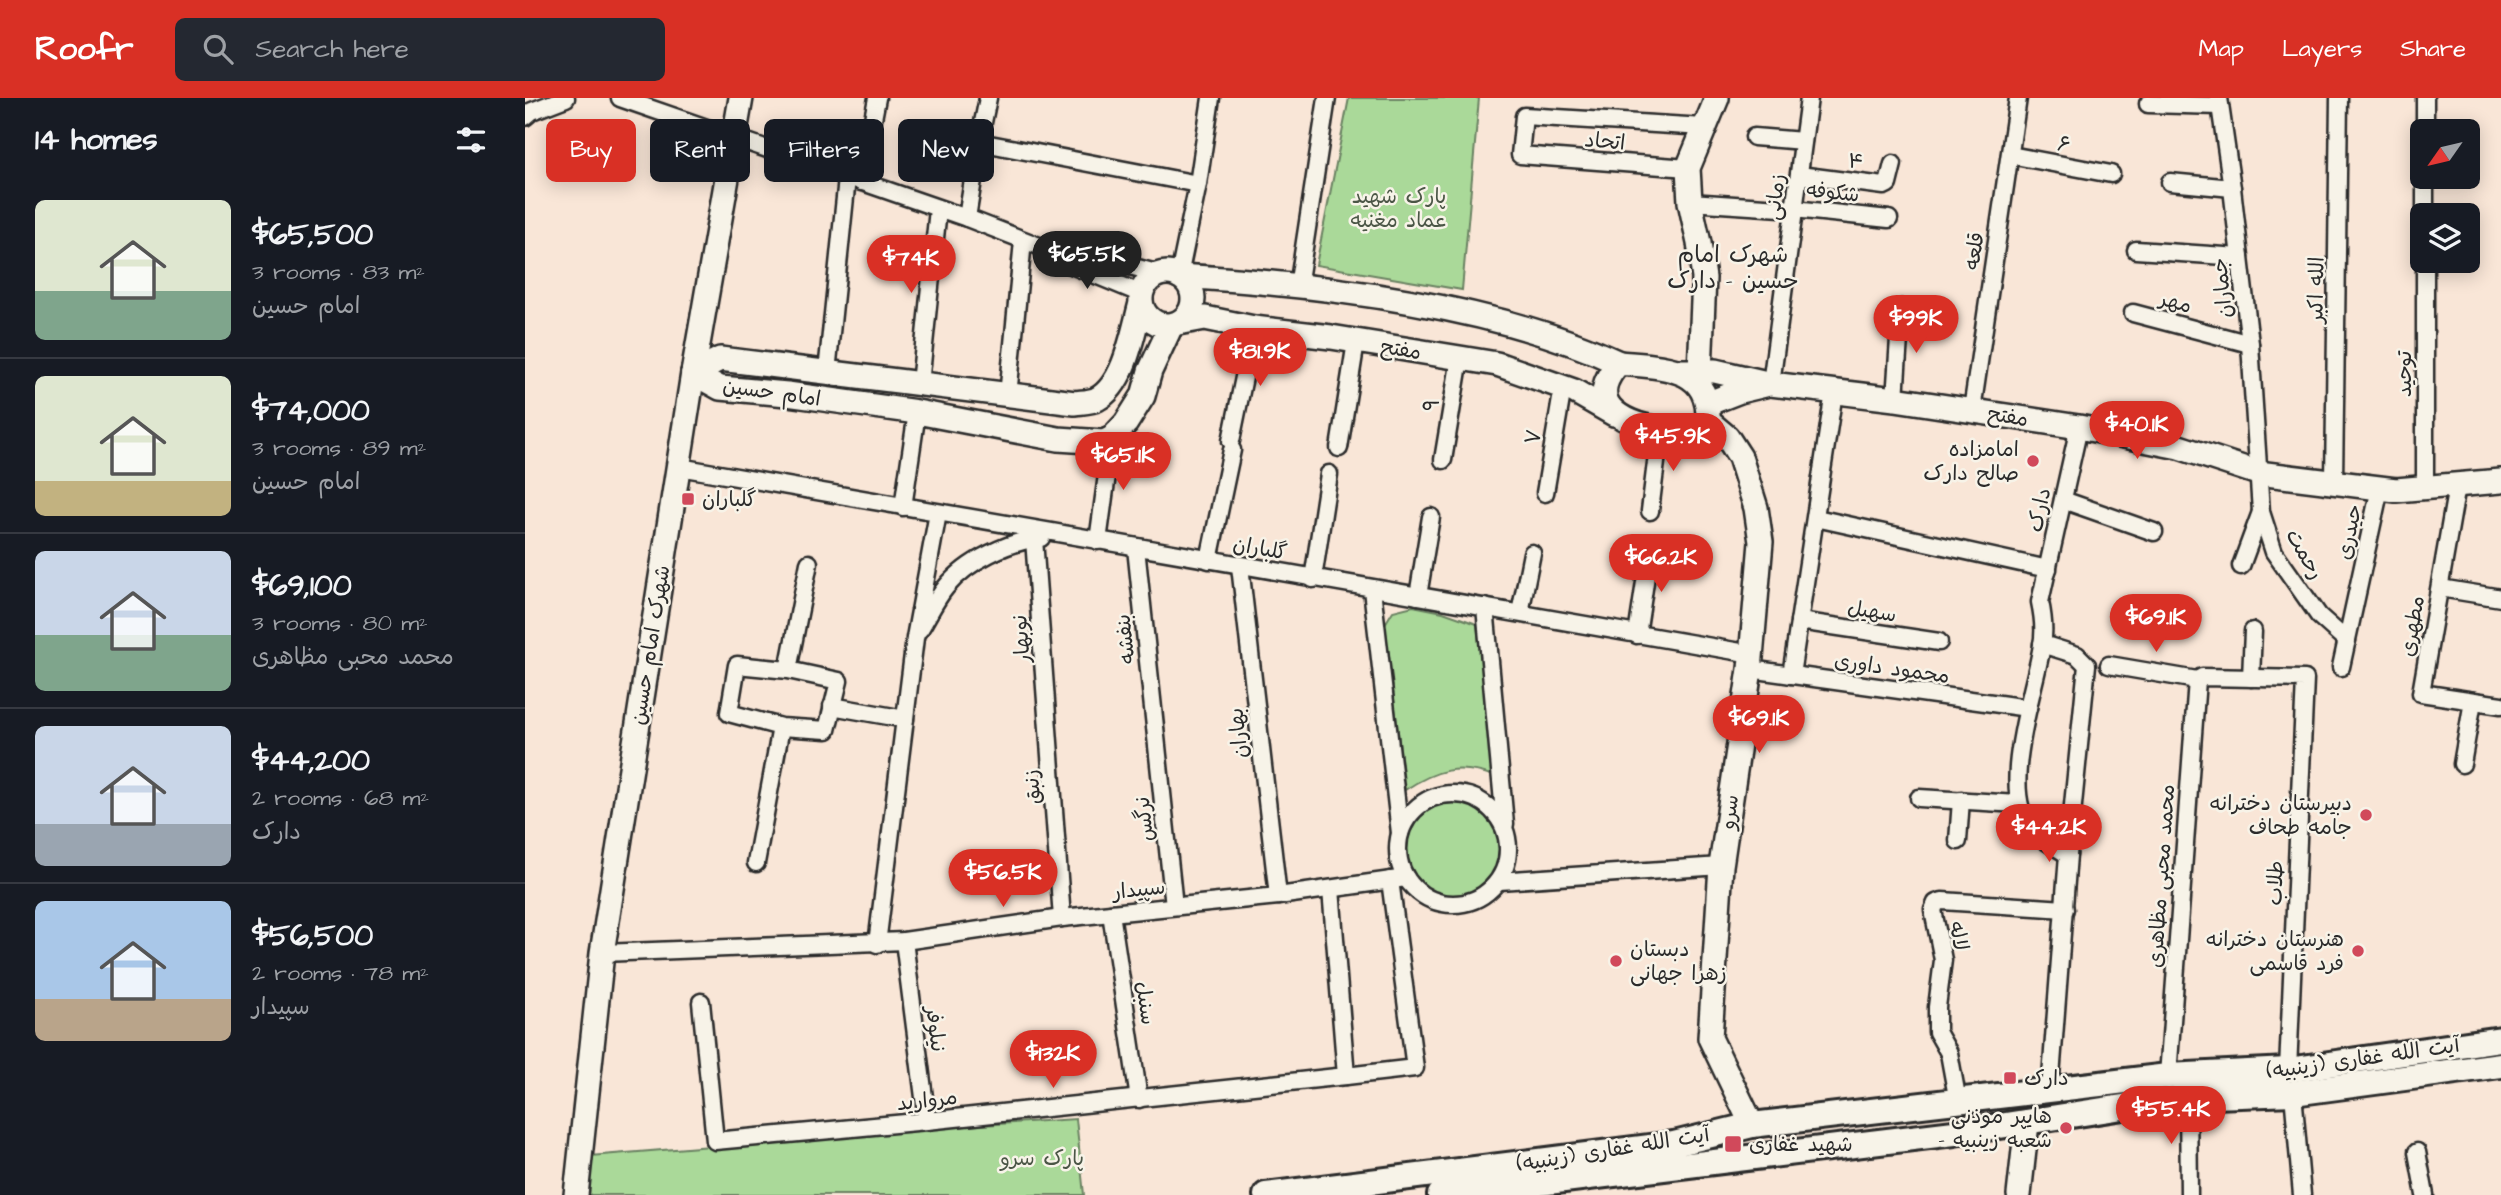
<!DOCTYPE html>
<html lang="en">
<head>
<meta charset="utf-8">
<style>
  :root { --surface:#171b24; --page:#242831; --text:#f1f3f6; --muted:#9ea1a6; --line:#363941; --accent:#d93025 }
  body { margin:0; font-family:"Architects Daughter","Playpen Sans Arabic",sans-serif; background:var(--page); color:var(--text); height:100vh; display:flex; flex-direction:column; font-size:26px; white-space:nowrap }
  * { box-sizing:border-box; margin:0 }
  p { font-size:23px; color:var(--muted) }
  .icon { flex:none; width:38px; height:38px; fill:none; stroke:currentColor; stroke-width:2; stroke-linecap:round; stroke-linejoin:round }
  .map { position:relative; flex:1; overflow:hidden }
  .panel { display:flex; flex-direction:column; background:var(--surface); width:525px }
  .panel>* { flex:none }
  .top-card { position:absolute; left:21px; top:21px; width:665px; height:63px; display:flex; gap:14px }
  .needle { width:46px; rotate:236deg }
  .buttons { position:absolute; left:1885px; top:21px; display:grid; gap:14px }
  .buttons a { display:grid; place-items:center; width:70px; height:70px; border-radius:10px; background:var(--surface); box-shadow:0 4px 18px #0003; font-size:35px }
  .price { position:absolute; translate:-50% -60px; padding:0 16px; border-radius:24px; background:var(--accent); color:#fff; font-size:23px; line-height:46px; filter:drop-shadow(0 2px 4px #0008) }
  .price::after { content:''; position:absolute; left:50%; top:42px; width:21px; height:16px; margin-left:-10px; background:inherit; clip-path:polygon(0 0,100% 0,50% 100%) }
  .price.active { background:#222; color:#fff }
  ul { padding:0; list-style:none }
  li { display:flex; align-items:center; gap:21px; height:175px; padding:0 35px }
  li+li { border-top:2px solid var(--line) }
  li span { display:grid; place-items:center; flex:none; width:196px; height:140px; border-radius:10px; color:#555 }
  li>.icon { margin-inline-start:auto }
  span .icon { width:84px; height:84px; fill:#fffc; stroke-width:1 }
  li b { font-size:30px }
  h2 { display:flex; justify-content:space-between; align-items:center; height:84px; padding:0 35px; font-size:30px }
  .tag { padding:0 24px; border-radius:10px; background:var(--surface); box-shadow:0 4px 18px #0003; font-size:24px; line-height:63px }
  .tag.active { background:var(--accent); color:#fff }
  header { display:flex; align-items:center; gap:42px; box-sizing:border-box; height:98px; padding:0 35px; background:var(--accent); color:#fff }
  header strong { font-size:33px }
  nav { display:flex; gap:38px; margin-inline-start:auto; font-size:24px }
  .search { width:490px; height:63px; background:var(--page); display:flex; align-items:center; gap:18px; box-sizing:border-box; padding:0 24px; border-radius:10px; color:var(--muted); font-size:26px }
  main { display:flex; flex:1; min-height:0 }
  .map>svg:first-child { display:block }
  .green { fill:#aad999; stroke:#6a8262; stroke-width:2 }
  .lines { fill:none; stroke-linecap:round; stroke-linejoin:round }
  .street-casing { stroke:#2b2b2b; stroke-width:21 }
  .secondary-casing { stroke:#2b2b2b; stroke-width:28 }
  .primary-casing { stroke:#2b2b2b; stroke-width:30 }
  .street { stroke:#f7f3e8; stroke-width:16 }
  .secondary { stroke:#f7f3e8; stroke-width:23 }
  .primary { stroke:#f7f3e8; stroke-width:24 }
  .poi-dot { fill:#d1495b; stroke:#f7f3e8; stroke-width:2.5 }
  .labels { text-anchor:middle; stroke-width:5; stroke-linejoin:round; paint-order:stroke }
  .street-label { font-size:21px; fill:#2b2b2b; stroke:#f7f3e8 }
  .park-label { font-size:21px; fill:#4b5646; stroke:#f7f3e8 }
  .poi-label { font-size:21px; fill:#2b2b2b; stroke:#f7f3e8; text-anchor:end }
  .neighbourhood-label { font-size:23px; fill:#2b2b2b; stroke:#f7f3e8 }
</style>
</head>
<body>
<header>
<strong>Roofr</strong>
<div class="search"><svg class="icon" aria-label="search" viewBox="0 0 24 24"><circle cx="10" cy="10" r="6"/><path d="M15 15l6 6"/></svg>Search here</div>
<nav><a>Map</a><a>Layers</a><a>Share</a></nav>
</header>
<main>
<section class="panel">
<h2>14 homes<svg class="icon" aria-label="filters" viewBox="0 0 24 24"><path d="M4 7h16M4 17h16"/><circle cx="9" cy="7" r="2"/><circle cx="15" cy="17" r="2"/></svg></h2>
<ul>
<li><span style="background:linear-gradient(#dfe7d0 65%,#7fa58c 0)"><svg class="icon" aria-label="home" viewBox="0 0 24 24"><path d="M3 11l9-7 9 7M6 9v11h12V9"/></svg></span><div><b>$65,500</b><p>3 rooms · 83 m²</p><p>امام حسین</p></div></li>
<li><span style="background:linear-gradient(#dfe7d0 75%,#c2b280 0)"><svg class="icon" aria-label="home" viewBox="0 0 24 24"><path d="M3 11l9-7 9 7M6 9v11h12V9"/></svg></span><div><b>$74,000</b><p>3 rooms · 89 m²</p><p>امام حسین</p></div></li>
<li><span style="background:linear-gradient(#c9d6e8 60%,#7fa58c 0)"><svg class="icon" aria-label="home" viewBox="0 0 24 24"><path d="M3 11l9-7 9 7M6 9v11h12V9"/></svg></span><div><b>$69,100</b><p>3 rooms · 80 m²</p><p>محمد محبی مظاهری</p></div></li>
<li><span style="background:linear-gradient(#c9d6e8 70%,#9aa5b1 0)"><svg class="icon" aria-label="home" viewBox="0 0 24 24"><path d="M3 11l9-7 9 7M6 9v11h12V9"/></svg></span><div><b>$44,200</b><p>2 rooms · 68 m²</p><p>دارک</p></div></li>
<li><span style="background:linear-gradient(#a9c7e8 70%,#b9a48a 0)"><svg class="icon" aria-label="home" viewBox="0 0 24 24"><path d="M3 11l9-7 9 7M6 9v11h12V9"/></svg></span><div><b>$56,500</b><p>2 rooms · 78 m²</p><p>سپیدار</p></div></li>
</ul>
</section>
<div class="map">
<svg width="1976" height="1097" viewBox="0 0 1976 1097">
  <rect width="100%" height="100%" fill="#f9e6d7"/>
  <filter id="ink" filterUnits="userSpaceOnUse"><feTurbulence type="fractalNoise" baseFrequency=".0143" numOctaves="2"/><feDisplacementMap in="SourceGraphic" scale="14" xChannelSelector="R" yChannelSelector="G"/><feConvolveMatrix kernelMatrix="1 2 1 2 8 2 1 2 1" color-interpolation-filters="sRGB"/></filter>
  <g filter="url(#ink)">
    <g class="green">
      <path d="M 824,0 L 954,0 L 937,192 L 791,167 Z"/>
      <path d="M 888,508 L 918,514 L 952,526 L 969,678 C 933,665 910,672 880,692 L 860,526 L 868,513 Z"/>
      <circle cx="930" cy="752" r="48"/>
      <path d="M 551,1021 L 559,1097 L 62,1097 L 65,1058 L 391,1031 Z"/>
    </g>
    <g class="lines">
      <g class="street-casing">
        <g id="street">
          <path d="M 95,0 L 442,120 L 532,155 L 549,153 L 635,176"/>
          <path d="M 1694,0 L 1707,90 L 1725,246 L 1736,414 L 1749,454 L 1794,518 L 1822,543"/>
          <path d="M 1623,6 L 1695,8"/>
          <path d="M 0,19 L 7,13 L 41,0"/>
          <path d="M 1900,33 L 1900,0"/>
          <path d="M 1229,39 L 1278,43"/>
          <path d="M 454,44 L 673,86 L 654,178"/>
          <path d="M 1485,57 L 1586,76"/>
          <path d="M 1163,70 L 995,57 L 999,18 L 1179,29"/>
          <path d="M 1274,77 L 1359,88 L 1363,86 L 1368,66"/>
          <path d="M 336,84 L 352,0"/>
          <path d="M 1645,84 L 1707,90"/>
          <path d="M 673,86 L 686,0"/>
          <path d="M 1165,104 L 1269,111 L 1364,121"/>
          <path d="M 1900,117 L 1900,79"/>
          <path d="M 442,120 L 454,44 L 463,0"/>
          <path d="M 1611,152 L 1715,159"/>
          <path d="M 532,155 L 544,166 L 617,196"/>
          <path d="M 773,189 L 802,0"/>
          <path d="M 1608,215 L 1725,246"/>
          <path d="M 302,274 L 322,80"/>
          <path d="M 395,286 L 413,111"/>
          <path d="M 1246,286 L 1284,0"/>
          <path d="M 483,298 L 498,143"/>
          <path d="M 1370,301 L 1376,210"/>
          <path d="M 1447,312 L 1493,0"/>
          <path d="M 706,343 L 729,230"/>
          <path d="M 814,350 L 831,244"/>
          <path d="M 918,362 L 935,260"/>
          <path d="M 154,369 L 1227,556"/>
          <path d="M 1809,384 L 1814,0"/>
          <path d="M 1932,388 L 1896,595 L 1976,607"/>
          <path d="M 1900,390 L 1900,163"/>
          <path d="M 1020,395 L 1038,289"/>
          <path d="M 1538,402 L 1629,434"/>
          <path d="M 378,409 L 392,314"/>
          <path d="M 1125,413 L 1135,332"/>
          <path d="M 1291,420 L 1523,471"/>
          <path d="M 509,441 L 537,820"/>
          <path d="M 573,443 L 587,340"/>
          <path d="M 611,450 L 649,808"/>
          <path d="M 684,462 L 707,352"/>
          <path d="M 715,468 L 753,798"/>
          <path d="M 1716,468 L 1736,414"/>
          <path d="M 788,481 L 804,376"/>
          <path d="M 1915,490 L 1976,500"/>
          <path d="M 847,491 L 875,735"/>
          <path d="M 893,498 L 906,419"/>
          <path d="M 960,509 L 980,726"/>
          <path d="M 995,515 L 1007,455"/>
          <path d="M 1274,523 L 1414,544"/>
          <path d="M 395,531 C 403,518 411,501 421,489 C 442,463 484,443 516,440"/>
          <path d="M 1112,537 L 1125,451"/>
          <path d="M 1517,546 L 1552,557 L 1562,567 L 1543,757 L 1525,992"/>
          <path d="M 1584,567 L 1672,582 L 1677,579 L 1780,581 L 1763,972"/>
          <path d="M 1816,569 L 1855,390"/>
          <path d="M 1225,571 L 1503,610"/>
          <path d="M 263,572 L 284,465"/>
          <path d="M 1266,577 L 1309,294"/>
          <path d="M 1726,580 L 1728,533"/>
          <path d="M 307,608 L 380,621"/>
          <path d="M 1937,666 L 1948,603"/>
          <circle cx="928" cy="751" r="55"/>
          <path d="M 1394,700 L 1493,706"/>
          <path d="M 1433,743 L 1436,702"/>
          <path d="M 1543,757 C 1532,749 1516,742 1507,732 C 1472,694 1510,593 1517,547 C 1520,532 1518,518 1515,504 L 1554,329"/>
          <path d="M 231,765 L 256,629 L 302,632 L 314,583 L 263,572 L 212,567 L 204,615 L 256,629"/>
          <path d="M 974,783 L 1196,768"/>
          <path d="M 586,815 L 614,1001"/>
          <path d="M 379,843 L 402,1023"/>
          <path d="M 352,846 L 390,540 L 413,415"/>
          <path d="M 77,855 L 379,843 L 537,820 L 753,798 L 881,780"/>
          <path d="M 176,904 L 190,1043 L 402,1023 L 821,978 L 806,791"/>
          <path d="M 821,978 L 890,970 L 865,782"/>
          <path d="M 1643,978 L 1672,582"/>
          <path d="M 1768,995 L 1777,1097"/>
          <path d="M 1663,999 L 1664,1097"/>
          <path d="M 1433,1004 L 1424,955 L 1412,934 L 1412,909 L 1418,862 L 1408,812 L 1411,805 L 1417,803 L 1540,811"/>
          <path d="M 1892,1054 L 1900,1097"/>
        </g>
      </g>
      <g class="secondary-casing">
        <g id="secondary">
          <circle cx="642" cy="201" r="26"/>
          <path d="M 654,178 C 792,186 969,206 1094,265"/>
          <path d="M 653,225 L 680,220 L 729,230 L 806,239 L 972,266 L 1049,293 L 1089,316"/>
          <path d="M 1094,265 C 1137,269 1185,267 1183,323 C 1180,326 1175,331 1171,333 C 1159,338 1144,334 1133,331 C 1095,325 1058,303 1094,265 Z"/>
          <path d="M 1153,273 L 1190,273 L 1246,286 L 1370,301 L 1554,329 L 1654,349 L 1733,375 L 1871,392 L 1976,383"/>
          <path d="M 1175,273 L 1179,180 L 1174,145 L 1165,104 L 1163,70 L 1192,0"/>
          <path d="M 168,275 L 195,290 L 262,296 L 392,314 L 533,341 L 579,344 L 587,340 L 601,325 L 618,298 L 625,273 L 646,228"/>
          <path d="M 168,275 L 195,261 L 550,305 C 556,304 566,304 572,301 C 600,286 608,234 616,205"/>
          <path d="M 1184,305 L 1215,293 L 1240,287"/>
          <path d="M 1183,323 L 1202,339 L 1215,359 L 1231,410 L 1236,444 L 1225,571 L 1196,768 L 1185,940 L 1227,1027"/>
          <path d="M 51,1097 L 77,855 L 168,275 L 216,0"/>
          <path d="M 1494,1097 L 1502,1025"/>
        </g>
      </g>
      <g class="primary-casing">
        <g id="primary">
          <path d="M 741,1097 L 1149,1046 L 1227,1027 L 1643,978 L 1763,972 L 1976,941"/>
          <path d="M 915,1097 L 1429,1035 L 1663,999 L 1768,995 L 1976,967"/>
        </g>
      </g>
      <use href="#street" class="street"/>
      <use href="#secondary" class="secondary"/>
      <use href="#primary" class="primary"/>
    </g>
  </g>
  <g class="poi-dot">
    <circle cx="1508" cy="363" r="7"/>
    <rect x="156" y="394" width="14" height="14" rx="3.5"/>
    <circle cx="1841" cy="717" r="7"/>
    <circle cx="1833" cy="853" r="7"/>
    <circle cx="1091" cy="863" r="7"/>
    <rect x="1478" y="973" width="14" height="14" rx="3.5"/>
    <circle cx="1541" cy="1030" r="7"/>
    <rect x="1199" y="1037" width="18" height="18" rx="3.5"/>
  </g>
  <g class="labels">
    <g class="street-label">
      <text transform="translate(1080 43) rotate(5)" y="7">اتحاد</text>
      <text transform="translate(1539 46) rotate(10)" y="7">۶</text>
      <text transform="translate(1331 63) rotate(7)" y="7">۴</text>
      <text transform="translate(1308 94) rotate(6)" y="7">شکوفه</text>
      <text transform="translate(1250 99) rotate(-83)" y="7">زمانی</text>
      <text transform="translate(1449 153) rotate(-81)" y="7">قلعه</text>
      <text transform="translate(1697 190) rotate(-96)" y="7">جماران</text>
      <text transform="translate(1791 192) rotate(-89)" y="7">الله اکبر</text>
      <text transform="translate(1651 204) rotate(15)" y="7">مهر</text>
      <text transform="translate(876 251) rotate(9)" y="7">مفتح</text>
      <text transform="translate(1879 276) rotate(-90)" y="7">توحید</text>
      <text transform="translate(247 294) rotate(8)" y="7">امام حسین</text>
      <text transform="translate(906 307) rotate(-81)" y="7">۹</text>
      <text transform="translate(1483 318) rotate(9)" y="7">مفتح</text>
      <text transform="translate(1008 339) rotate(-80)" y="7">۷</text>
      <text transform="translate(1514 412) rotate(-78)" y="7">دارک</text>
      <text transform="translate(1824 434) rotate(-78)" y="7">حیدری</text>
      <text transform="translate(735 450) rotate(10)" y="7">گلباران</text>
      <text transform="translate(1780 456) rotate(60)" y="7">رحمت</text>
      <text transform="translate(1347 513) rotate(9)" y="7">سهیل</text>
      <text transform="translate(1887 528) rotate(-80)" y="7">مطهری</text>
      <text transform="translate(496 541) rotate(-95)" y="7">نوبهار</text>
      <text transform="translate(600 541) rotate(-96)" y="7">بنفشه</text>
      <text transform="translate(125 547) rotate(-81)" y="7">شهرک امام حسین</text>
      <text transform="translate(1367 570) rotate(8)" y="7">محمود داوری</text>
      <text transform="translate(713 635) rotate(-96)" y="7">بهاران</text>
      <text transform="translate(507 689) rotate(-94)" y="7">زنبق</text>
      <text transform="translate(1204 714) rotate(-82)" y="7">سرو</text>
      <text transform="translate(619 721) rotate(-96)" y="7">نرگس</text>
      <text transform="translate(1636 778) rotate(-86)" y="7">محمد محبی مظاهری</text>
      <text transform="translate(1750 785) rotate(-88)" y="7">طلاب</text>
      <text transform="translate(614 791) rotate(-6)" y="7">سپیدار</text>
      <text transform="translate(1434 838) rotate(80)" y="7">لاله</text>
      <text transform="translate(621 905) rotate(82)" y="7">سنبل</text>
      <text transform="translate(411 931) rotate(83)" y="7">نیلوفر</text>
      <text transform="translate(1838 960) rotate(-8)" y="7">آیت الله غفاری (زینبیه)</text>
      <text transform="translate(402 1002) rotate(-6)" y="7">مروارید</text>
      <text transform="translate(1088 1051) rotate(-9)" y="7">آیت الله غفاری (زینبیه)</text>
    </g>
    <g class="park-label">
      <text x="874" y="105">پارک شهید<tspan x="874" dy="24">عماد مغنیه</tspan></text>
      <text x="517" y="1067">پارک سرو</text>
    </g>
    <g class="poi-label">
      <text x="1494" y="358">امامزاده<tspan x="1494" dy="24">صالح دارک</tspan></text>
      <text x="177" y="408" text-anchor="start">گلباران</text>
      <text x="1827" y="712">دبیرستان دخترانه<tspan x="1827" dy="24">جامه طحاف</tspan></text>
      <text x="1819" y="848">هنرستان دخترانه<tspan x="1819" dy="24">فرد قاسمی</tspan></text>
      <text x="1105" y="858" text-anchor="start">دبستان<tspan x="1105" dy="24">زهرا جهانی</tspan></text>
      <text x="1499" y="987" text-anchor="start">دارک</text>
      <text x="1527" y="1025">هایپر موذنی<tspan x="1527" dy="24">- شعبه زینبیه</tspan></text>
      <text x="1224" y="1053" text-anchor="start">شهید غفاری</text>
    </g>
    <g class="neighbourhood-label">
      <text x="1208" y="164">شهرک امام<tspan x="1208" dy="26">حسین - دارک</tspan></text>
    </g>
  </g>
</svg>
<div class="buttons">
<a><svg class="needle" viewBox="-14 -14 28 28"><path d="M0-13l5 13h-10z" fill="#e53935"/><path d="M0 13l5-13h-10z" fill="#9ea1a6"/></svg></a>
<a><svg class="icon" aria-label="layers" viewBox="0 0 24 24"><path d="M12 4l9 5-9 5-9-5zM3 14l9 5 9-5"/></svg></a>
</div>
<b class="price active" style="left:562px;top:193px">$65.5K</b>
<b class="price" style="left:386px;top:197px">$74K</b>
<b class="price" style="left:1391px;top:257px">$99K</b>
<b class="price" style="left:735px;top:290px">$81.9K</b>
<b class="price" style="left:1612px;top:363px">$40.1K</b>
<b class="price" style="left:1148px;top:375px">$45.9K</b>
<b class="price" style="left:598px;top:394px">$65.1K</b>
<b class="price" style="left:1136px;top:496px">$66.2K</b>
<b class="price" style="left:1631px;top:556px">$69.1K</b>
<b class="price" style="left:1234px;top:657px">$69.1K</b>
<b class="price" style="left:1524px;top:766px">$44.2K</b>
<b class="price" style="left:478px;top:811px">$56.5K</b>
<b class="price" style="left:528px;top:992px">$132K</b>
<b class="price" style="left:1646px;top:1048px">$55.4K</b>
<div class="top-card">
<a class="tag active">Buy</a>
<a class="tag">Rent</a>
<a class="tag">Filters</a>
<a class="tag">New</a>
</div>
</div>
</main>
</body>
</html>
